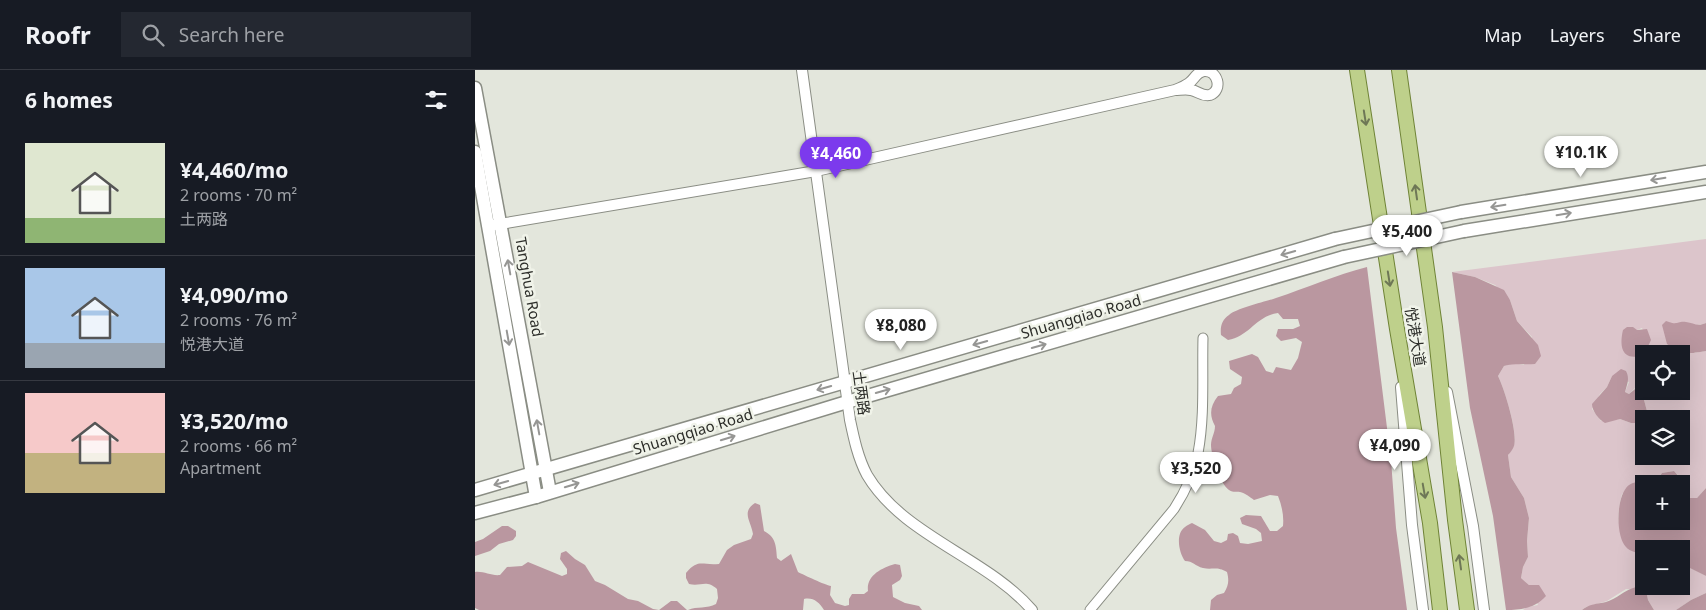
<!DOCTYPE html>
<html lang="en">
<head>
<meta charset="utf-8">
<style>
  :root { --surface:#171b24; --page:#242831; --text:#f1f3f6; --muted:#9ea1a6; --line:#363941; --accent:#7c3aed }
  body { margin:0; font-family:"Noto Sans","Noto Sans SC",sans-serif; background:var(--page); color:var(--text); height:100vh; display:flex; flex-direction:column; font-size:19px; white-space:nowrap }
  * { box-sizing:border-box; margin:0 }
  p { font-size:16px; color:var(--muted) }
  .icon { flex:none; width:28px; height:28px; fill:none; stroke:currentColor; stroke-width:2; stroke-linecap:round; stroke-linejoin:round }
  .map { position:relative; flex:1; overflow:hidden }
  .side { display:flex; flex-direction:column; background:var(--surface); width:475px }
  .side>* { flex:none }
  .tools { position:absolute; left:1160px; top:275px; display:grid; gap:10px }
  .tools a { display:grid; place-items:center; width:55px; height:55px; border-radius:0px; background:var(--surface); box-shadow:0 5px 20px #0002; font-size:25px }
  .price { position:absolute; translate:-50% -42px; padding:0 11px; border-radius:18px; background:#fff; color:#222; font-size:16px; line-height:32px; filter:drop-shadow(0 1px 2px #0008) }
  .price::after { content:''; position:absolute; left:50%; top:30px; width:15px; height:11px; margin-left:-8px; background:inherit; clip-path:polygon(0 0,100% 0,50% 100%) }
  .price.current { background:var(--accent); color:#fff }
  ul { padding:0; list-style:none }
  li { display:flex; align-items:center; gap:15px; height:125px; padding:0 25px }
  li+li { border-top:1px solid var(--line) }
  li span { display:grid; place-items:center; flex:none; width:140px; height:100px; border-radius:0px; color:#555 }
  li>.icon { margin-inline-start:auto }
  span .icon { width:60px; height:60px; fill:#fffc; stroke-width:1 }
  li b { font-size:21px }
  h2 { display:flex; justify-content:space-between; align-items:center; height:60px; padding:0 25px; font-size:21px }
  header { display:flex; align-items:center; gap:30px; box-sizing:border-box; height:70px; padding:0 25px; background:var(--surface); border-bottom:1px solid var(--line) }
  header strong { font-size:24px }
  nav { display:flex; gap:28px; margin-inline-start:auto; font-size:18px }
  .search { width:350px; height:45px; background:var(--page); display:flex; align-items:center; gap:12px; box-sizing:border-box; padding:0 18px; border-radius:0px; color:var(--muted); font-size:19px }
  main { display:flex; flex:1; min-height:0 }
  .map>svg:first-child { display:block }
  .green { fill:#dcc5cb; fill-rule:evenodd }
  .forest { fill:#ba97a0 }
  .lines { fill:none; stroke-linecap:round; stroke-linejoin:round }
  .minor-casing { stroke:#8a8d84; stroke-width:11 }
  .tertiary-casing { stroke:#8a8d84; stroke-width:12 }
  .secondary-casing { stroke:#8a8d84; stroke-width:15 }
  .primary-casing { stroke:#6f8336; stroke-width:16 }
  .minor { stroke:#fff; stroke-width:9 }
  .tertiary { stroke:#fff; stroke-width:10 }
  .secondary { stroke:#fff; stroke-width:12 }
  .primary { stroke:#bed08b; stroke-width:14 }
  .secondary-bridge-casing { stroke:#8a8d84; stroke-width:15; stroke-linecap:butt }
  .secondary-bridge { stroke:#fff; stroke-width:12 }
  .oneway { stroke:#6e7756 }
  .oneway2 { stroke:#969694 }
  .labels { text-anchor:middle; stroke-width:5; stroke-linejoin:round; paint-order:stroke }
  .street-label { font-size:15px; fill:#2d2e2a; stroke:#f0f3e9 }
</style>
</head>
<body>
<header>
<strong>Roofr</strong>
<div class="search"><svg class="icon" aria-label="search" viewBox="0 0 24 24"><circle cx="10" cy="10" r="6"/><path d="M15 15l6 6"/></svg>Search here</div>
<nav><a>Map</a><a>Layers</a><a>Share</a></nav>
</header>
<main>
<section class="side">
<h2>6 homes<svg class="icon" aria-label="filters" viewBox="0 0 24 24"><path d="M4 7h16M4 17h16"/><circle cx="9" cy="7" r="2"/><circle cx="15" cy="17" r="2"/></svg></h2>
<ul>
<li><span style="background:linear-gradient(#dfe7d0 75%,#8fb573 0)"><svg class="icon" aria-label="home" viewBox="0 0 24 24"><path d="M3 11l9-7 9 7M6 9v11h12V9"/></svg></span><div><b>¥4,460/mo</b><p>2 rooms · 70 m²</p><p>土两路</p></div></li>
<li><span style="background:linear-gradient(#a9c7e8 75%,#9aa5b1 0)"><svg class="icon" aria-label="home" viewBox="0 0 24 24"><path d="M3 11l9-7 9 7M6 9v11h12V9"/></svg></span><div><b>¥4,090/mo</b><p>2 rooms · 76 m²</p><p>悦港大道</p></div></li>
<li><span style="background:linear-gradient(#f6c9c9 60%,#c2b280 0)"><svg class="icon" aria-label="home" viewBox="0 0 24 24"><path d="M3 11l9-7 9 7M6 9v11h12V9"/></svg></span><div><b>¥3,520/mo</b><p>2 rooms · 66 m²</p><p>Apartment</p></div></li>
</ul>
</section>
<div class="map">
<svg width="1231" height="540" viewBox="0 0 1231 540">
  <rect width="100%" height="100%" fill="#e3e6dc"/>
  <path class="green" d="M 1231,169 L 1231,253 C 1225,256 1202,256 1195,253 L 1200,280 L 1210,284 L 1231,281 L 1231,418 L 1222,428 L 1210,428 L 1206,420 L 1206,408 L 1199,401 L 1187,403 L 1181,412 L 1165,412 L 1147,424 C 1140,452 1143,460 1159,482 L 1169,483 L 1169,516 L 1206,516 L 1206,479 L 1197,479 L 1209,475 L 1214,497 L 1231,506 L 1231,523 L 1216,530 L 1201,540 L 1179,540 L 1173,530 L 1171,520 L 1151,519 L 1132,531 L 1111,537 L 1107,540 L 1048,540 L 1052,537 L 1063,535 L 1054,515 L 1046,508 L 1048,497 L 1053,487 L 1052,471 L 1054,448 L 1049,428 L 1036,407 L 1033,385 C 1035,382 1038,379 1039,375 C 1043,362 1029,318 1023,306 L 1029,296 L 1039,293 L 1049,295 L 1057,267 L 1042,251 L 1035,230 L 1020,215 L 1000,207 L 977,202 ZM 1167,258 L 1174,275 L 1170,284 L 1206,284 L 1206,321 L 1187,321 L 1182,325 L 1171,325 L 1169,330 L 1173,345 L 1171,349 L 1206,349 L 1206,386 L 1169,386 L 1169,351 L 1156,353 L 1145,349 L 1126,351 L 1117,339 L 1125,324 L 1132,317 L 1137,306 L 1154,312 L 1150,322 L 1154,324 L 1169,309 L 1169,285 L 1164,286 L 1154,285 L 1162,260 Z"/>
  <g class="forest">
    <path d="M 892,197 L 916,390 L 921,458 L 932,540 L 735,540 L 736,530 L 742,525 L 749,523 C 754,515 754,510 752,502 C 742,496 737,500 728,498 C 720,496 718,491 710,491 C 704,483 700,464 710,457 C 712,455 715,454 717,453 L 730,460 L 739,471 L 746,473 L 752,470 L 753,464 L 758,463 L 763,466 L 765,473 L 773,474 L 787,471 L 786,463 L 781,459 L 767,454 L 765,448 L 771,445 L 786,446 L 795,461 L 802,461 L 808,456 C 809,446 807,436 803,426 L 795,425 L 779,430 C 775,427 770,423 765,422 C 761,421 759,423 754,420 C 745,414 736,385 736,375 C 736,368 740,363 740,356 C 734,345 735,336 743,326 L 756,324 L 759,318 L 766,314 L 767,307 L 755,299 L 754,291 L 777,284 L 783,287 L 791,301 L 798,303 L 801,297 L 816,300 L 823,288 L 827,272 L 821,268 L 806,271 L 801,266 L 803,259 L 818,259 L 825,256 L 823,249 L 808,249 L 803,243 C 781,246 774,267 753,270 L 746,265 C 745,256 747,250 754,245 C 762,238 790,232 801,228 C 831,218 861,205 892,197 Z"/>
    <path d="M 977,202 L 1000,207 L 1029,220 L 1035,230 L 1042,251 L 1063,275 L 1066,286 L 1060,294 C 1049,295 1040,293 1029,296 L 1023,306 C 1029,318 1043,362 1039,376 C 1038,379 1035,383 1033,385 L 1036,407 L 1049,428 L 1054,448 L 1052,471 L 1053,487 L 1048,497 L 1046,508 L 1054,515 L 1064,515 L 1071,526 C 1060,538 1047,540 1031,540 L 1018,446 L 995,338 Z"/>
    <path d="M 1191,251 C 1204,256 1201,251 1211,252 C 1219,253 1222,257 1231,253 L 1231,281 C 1210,284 1210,286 1192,274 L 1187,255 Z"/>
    <path d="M 1152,257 L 1158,257 L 1162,260 L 1172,259 L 1176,270 L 1169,285 C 1147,292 1144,277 1148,260 Z"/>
    <path d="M 1146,299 L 1151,301 C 1155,309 1152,314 1150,322 L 1154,324 L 1159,320 L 1169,309 L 1169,321 L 1187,321 L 1182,325 L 1171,325 L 1169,330 L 1173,345 L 1167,353 L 1156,353 L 1145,349 L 1130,353 C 1124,350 1117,341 1117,334 L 1132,317 L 1137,306 Z"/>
    <path d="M 1199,401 L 1206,409 L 1206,414 L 1169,414 L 1169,451 L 1206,451 L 1206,420 L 1210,428 L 1222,428 L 1231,418 L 1231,506 L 1213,497 L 1209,475 L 1197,479 L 1169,479 L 1169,483 C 1163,483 1155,482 1151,477 C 1140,465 1141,425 1154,415 C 1161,410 1173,412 1181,412 L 1187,403 Z"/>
    <path d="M 280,433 L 285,435 L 289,461 C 301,467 301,476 302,488 L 306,491 L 316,484 L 323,502 C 329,505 350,515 356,516 L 355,525 L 360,533 L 370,536 L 374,535 L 374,529 L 377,524 L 389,524 L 393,521 C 391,506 406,498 420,494 L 425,495 L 427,506 L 425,510 L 417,515 L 418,527 L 430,533 L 444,536 L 447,540 L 349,540 C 344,532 338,527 329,529 L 328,540 L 213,540 C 222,536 232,539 241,534 L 243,528 L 242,519 C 231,509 226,517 214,514 L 211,508 L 211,503 C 224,488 227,496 244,494 L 252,480 L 259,475 L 276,469 L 278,464 C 276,451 266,442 280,433 Z"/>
    <path d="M 27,456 L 33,456 L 41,461 L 41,466 L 38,470 L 24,474 L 15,481 L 0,486 L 0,472 L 8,469 Z"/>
    <path d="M 91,481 L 100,489 L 110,495 L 120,511 L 130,515 L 153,529 L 163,531 L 178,539 L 184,540 L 196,531 L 202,531 L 212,540 L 4,540 L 0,538 L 0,502 C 9,501 16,506 25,505 L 32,497 L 47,496 L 53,492 L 87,506 L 92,504 L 92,499 L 85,489 L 86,483 Z"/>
    <path d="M 1161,517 L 1171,520 L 1173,530 L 1179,540 L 1107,540 C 1114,534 1122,534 1131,532 C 1142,529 1149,520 1161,517 Z"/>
    <path d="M 1231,523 L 1231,540 L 1201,540 L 1216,530 Z"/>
  </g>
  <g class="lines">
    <g class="minor-casing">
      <path id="minor" d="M 615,540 L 699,439 C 710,422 719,403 723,383 C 730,346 727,306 728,268"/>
    </g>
    <g class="tertiary-casing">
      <g id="tertiary">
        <path d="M 327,0 L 375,350 C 379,369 383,388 392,405 C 428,466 511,487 557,540"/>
        <path d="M 19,155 L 341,101 L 700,20 C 705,18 710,16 714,13 C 720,9 721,2 729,1 C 743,0 748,20 735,25 C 727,27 723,21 716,20 C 711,19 705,20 700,20"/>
        <path d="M 926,317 L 937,455 L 948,540"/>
        <path d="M 972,322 L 998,456 L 1009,540"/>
      </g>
    </g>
    <g class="secondary-casing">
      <g id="secondary">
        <path d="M 0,18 L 75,422"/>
        <path d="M 0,82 L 61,427"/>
        <path d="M 986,142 L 1231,102"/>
        <path d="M 989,161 L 1231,122"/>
        <path d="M 0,420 L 860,169"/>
        <path d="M 0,443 L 61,427 L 372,332 L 869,187"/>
      </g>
    </g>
    <g class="primary-casing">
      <g id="primary">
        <path d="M 882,0 L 922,259 L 955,453 L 965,540"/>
        <path d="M 924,0 L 960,257 L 980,450 L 992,540"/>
      </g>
    </g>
    <use href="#minor" class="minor"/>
    <use href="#tertiary" class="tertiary"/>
    <use href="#secondary" class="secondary"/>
    <use href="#primary" class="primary"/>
    <g class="secondary-bridge-casing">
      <g id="secondary-bridge">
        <path d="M 860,169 L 986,142"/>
        <path d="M 869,187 L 989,161"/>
      </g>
    </g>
    <use href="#secondary-bridge" class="secondary-bridge"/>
  </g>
  <defs><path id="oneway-shaft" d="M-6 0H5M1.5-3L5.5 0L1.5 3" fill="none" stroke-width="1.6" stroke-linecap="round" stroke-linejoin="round" transform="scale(1.25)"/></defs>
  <g class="oneway">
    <use href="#oneway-shaft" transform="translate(890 48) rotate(81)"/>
    <use href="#oneway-shaft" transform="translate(941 122) rotate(-98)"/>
    <use href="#oneway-shaft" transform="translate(914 209) rotate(81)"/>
    <use href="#oneway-shaft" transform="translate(949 421) rotate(80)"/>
    <use href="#oneway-shaft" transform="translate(985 492) rotate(-98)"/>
  </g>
  <g class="oneway2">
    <use href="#oneway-shaft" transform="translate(1183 109) rotate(171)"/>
    <use href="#oneway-shaft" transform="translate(1023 136) rotate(171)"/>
    <use href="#oneway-shaft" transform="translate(1089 144) rotate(-9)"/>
    <use href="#oneway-shaft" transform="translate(813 183) rotate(164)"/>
    <use href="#oneway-shaft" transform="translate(34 197) rotate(-100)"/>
    <use href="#oneway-shaft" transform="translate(33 268) rotate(80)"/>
    <use href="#oneway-shaft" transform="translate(505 273) rotate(164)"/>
    <use href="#oneway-shaft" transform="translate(564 276) rotate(-16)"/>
    <use href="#oneway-shaft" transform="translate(349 318) rotate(164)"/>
    <use href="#oneway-shaft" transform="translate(408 321) rotate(-16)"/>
    <use href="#oneway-shaft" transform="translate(63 357) rotate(-100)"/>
    <use href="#oneway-shaft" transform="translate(253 368) rotate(-17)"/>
    <use href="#oneway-shaft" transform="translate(26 413) rotate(164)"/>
    <use href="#oneway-shaft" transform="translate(97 415) rotate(-17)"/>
  </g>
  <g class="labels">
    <g class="street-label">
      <text transform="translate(54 217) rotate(80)" y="5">Tanghua Road</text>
      <text transform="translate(606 247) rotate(-16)" y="5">Shuangqiao Road</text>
      <text transform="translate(940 267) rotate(81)" y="5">悦港大道</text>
      <text transform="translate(386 323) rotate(82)" y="5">土两路</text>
      <text transform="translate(218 362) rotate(-17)" y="5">Shuangqiao Road</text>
    </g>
  </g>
</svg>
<div class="tools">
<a><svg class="icon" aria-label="locate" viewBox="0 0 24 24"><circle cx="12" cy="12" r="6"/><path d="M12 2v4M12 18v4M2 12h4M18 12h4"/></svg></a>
<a><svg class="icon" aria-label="layers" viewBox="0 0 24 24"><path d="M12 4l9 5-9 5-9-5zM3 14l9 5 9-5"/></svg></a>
<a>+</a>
<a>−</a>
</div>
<b class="price" style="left:1106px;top:108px">¥10.1K</b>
<b class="price current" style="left:361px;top:109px">¥4,460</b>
<b class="price" style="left:932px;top:187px">¥5,400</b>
<b class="price" style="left:426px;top:281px">¥8,080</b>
<b class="price" style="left:920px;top:401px">¥4,090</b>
<b class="price" style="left:721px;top:424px">¥3,520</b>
</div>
</main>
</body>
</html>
